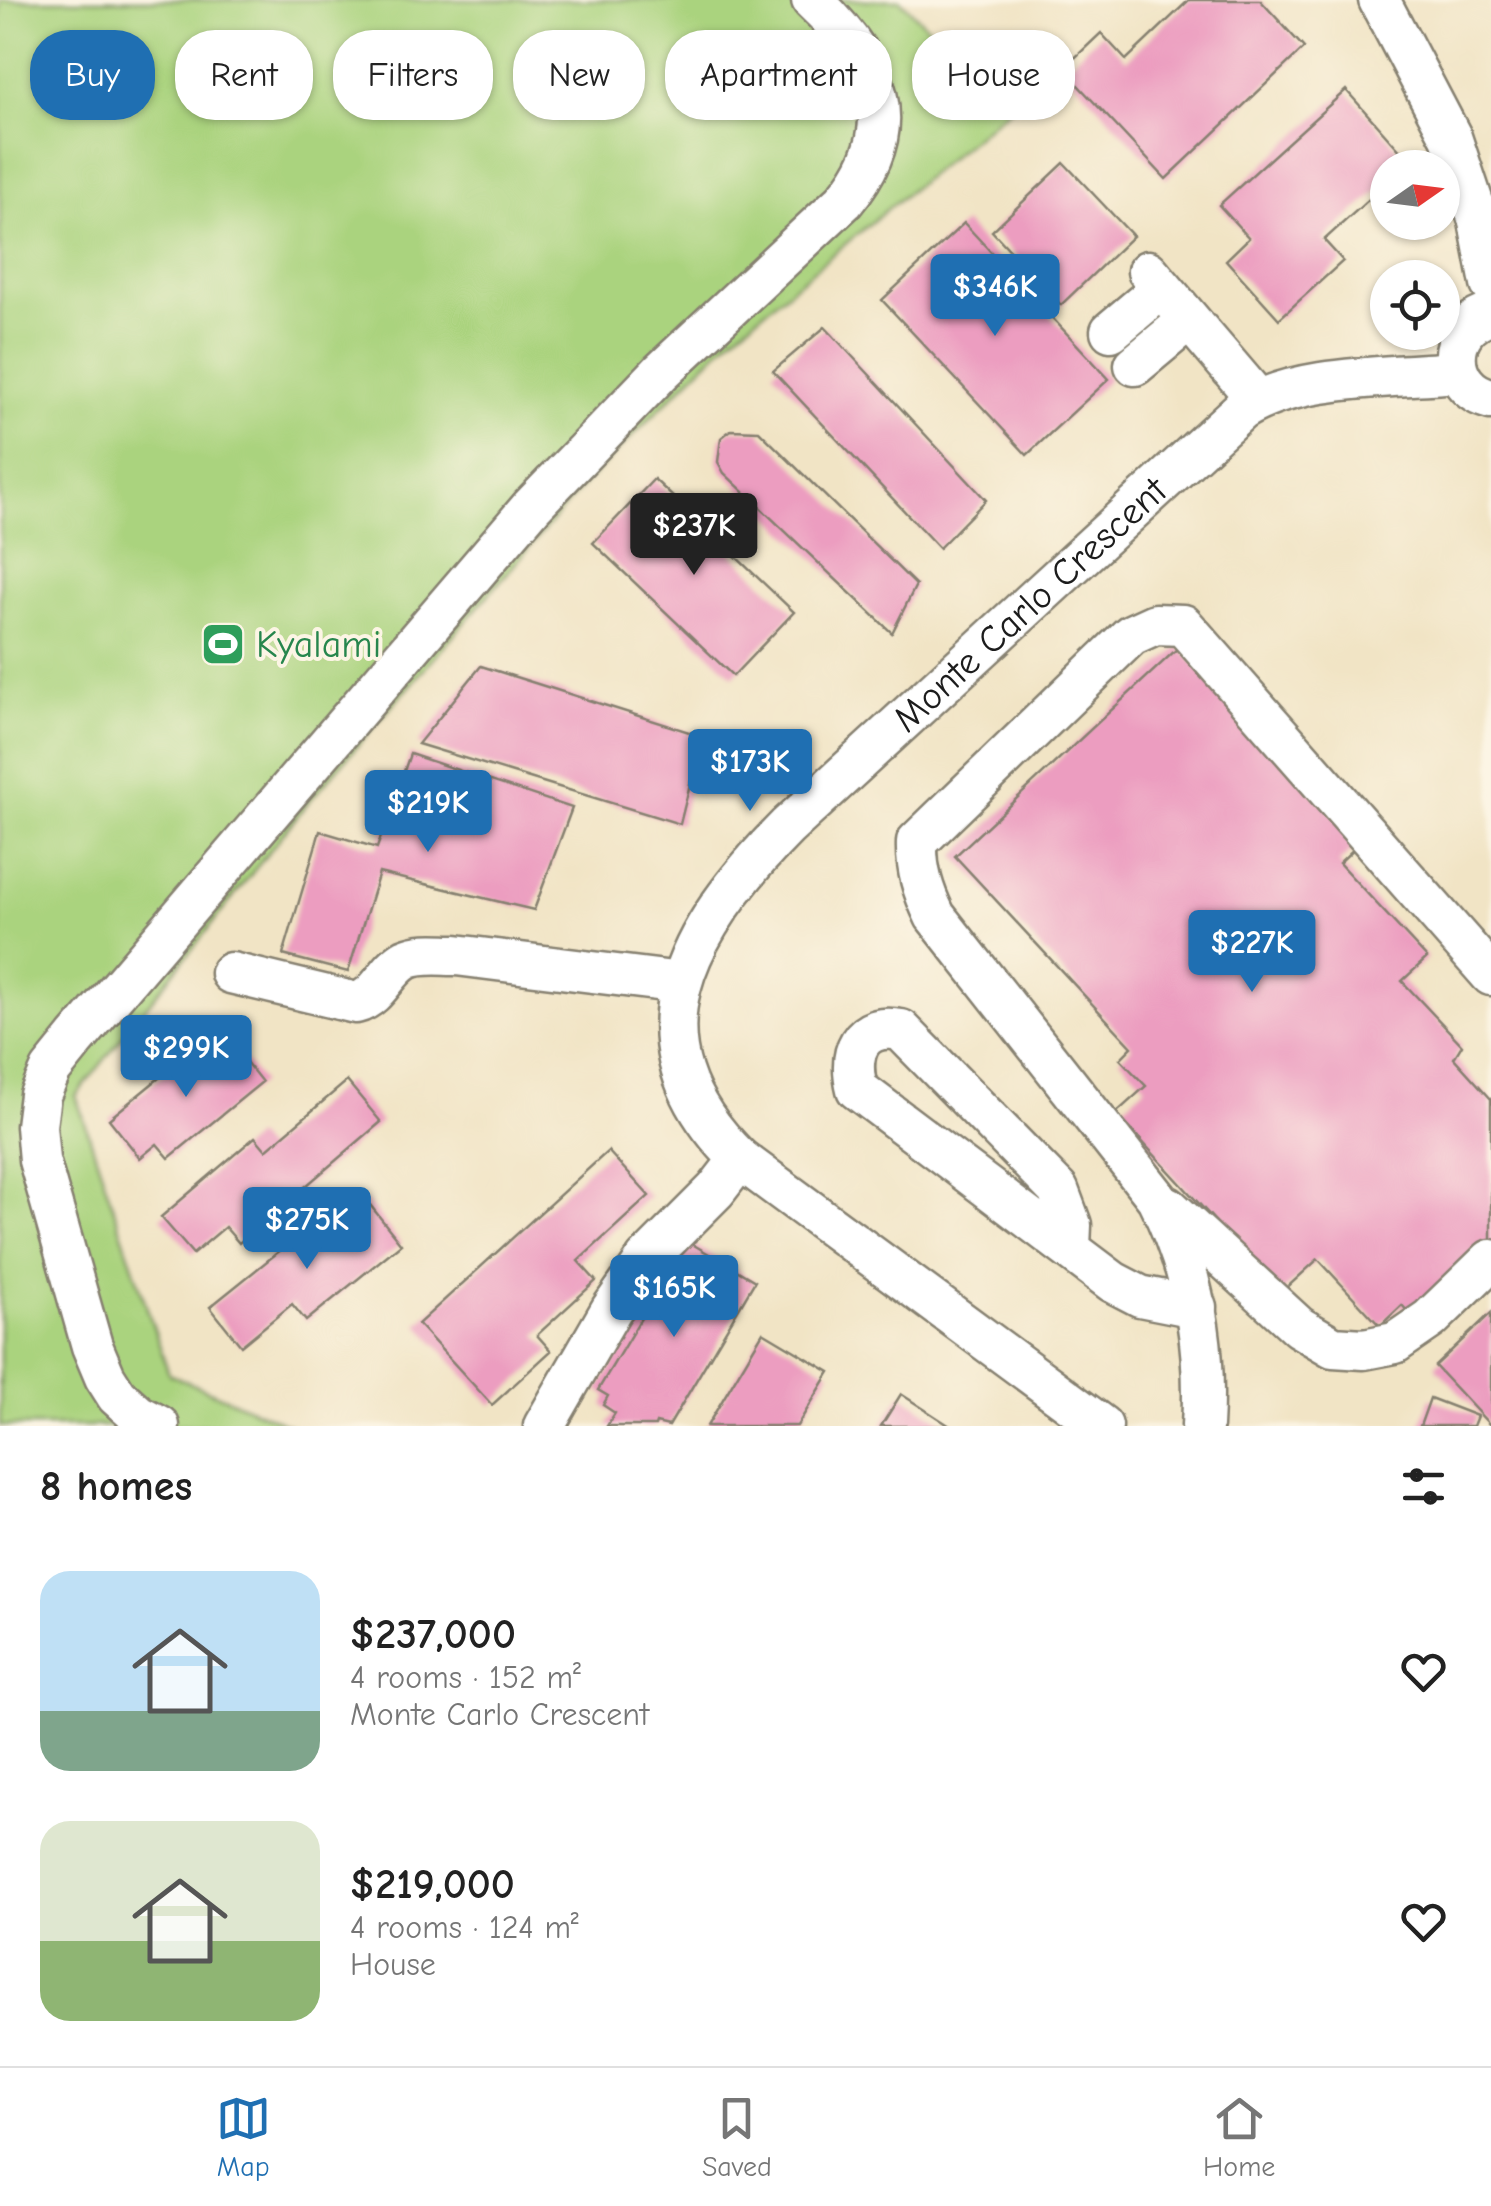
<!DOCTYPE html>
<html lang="en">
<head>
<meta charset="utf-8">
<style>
  :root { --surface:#fff; --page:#f6f6f6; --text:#222; --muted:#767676; --line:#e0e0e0; --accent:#1f6fb2 }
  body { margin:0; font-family:"Comic Neue",sans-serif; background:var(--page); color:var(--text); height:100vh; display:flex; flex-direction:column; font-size:38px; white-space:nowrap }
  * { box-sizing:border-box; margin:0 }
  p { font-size:32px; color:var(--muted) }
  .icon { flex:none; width:55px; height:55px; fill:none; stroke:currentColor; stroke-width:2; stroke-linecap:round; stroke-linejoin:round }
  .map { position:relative; height:1426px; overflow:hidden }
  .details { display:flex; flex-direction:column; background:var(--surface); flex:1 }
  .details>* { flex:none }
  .banner { position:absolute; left:30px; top:30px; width:1432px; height:90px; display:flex; gap:20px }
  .needle { width:65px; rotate:76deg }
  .fabs { position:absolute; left:1370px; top:150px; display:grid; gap:20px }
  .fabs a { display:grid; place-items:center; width:90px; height:90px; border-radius:50%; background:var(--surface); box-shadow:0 2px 8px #0004; font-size:50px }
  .price { position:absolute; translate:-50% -85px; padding:0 22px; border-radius:10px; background:var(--accent); color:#fff; font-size:32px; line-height:65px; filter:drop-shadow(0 2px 5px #0008) }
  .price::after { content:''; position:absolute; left:50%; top:60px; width:30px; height:22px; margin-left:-15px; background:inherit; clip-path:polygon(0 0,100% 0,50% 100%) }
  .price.current { background:#222; color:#fff }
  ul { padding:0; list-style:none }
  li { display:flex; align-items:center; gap:30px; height:250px; padding:0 40px }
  li span { display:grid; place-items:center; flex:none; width:280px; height:200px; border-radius:30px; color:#555 }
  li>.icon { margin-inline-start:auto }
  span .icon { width:120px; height:120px; fill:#fffc; stroke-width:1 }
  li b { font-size:42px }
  h2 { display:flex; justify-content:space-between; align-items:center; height:120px; padding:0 40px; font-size:42px }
  .chip { padding:0 35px; border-radius:40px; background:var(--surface); box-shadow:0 2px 8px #0004; font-size:35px; line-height:90px }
  .chip.current { background:var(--accent); color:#fff }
  .tabs { display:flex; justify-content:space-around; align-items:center; height:140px; border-top:2px solid var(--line); background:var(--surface); font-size:28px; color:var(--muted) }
  .tabs a { display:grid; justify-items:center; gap:5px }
  .tabs .current { color:var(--accent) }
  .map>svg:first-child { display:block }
  .green { fill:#aad37e; stroke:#63784d; stroke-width:2.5 }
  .building { fill:#ec9dc0 }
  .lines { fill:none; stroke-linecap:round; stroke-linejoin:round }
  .minor-casing { stroke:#868070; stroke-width:45 }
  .minor { stroke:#fff; stroke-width:40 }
  .labels { text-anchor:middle; stroke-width:8; stroke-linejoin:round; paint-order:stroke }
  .street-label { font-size:38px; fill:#1c1c1c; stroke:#fcf5e5 }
  .leisure-label { font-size:38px; fill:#27864d; stroke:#fcf5e5; text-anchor:start }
</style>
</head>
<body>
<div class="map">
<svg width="1491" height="1426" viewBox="0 0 1491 1426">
  <rect width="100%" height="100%" fill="#fcf5e5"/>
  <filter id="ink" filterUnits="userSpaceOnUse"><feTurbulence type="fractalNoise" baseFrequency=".01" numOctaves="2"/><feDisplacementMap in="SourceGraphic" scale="20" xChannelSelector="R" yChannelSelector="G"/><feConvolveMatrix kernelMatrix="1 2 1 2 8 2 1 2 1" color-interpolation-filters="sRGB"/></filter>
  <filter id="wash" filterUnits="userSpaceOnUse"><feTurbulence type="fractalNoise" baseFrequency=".0048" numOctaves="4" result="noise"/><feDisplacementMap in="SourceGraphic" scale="40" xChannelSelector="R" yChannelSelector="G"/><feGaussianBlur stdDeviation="2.25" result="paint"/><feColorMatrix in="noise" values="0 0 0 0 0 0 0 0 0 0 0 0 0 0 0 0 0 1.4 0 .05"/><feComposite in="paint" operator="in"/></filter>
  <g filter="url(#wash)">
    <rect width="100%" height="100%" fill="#f1e4c5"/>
    <path class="green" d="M 0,0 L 900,0 L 1011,107 L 728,341 L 586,482 L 305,806 L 76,1096 L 169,1374 L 292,1426 L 0,1426 Z"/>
    <g id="blocks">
      <g class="building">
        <path d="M 1189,0 L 1260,0 L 1304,48 L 1166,179 L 1063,69 L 1101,33 L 1126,60 Z"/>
        <path d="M 1346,90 L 1410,162 L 1404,168 L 1388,168 L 1388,182 L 1324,240 L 1343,261 L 1279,319 L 1226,260 L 1249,238 L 1219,205 Z"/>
        <path d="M 1064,163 L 1133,236 L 1061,305 L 992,231 Z"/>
        <path d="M 964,223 L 1109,379 L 1027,455 L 882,300 Z"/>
        <path d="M 825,327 L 986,500 L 939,548 L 773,371 Z"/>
        <path d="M 731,430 L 759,431 L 916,585 L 892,633 L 724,473 L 718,462 L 721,438 Z"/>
        <path d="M 654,479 L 794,612 L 733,676 L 593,543 Z"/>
        <path d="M 1179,647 L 1360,843 L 1339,863 L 1427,958 L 1402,981 L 1462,1045 L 1454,1058 L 1491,1099 L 1491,1250 L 1415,1320 L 1402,1305 L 1380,1326 L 1318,1259 L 1281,1293 L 1116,1113 L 1146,1086 L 1120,1059 L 1132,1047 L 955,856 Z"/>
        <path d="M 481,666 L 702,736 L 680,824 L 418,744 Z"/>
        <path d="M 410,754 L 572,808 L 534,910 L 379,873 L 348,972 L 283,955 L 320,831 L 377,848 Z"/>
        <path d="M 231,1043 L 262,1082 L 169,1158 L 157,1144 L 140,1158 L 109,1119 L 186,1056 Z"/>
        <path d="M 347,1081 L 381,1122 L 239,1243 L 225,1227 L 193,1254 L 161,1217 L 255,1137 L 266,1150 Z"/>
        <path d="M 608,1151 L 649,1196 L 578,1261 L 596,1281 L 537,1335 L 551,1351 L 492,1405 L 418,1324 Z"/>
        <path d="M 367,1201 L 401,1244 L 306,1321 L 292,1304 L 241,1346 L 210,1307 L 323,1216 L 333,1229 Z"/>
        <path d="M 687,1241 L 755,1281 L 669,1426 L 656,1423 L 655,1426 L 607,1426 L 615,1413 L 603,1405 L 608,1396 L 598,1390 Z"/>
        <path d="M 1491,1313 L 1491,1426 L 1435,1366 Z"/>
        <path d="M 763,1332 L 830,1372 L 797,1426 L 707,1426 Z"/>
        <path d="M 901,1394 L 950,1426 L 881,1426 Z"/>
        <path d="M 1430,1398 L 1477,1416 L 1473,1426 L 1420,1426 Z"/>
      </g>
    </g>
  </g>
  <g filter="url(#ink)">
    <use href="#blocks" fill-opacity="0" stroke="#868070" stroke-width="2.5"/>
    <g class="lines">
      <g class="minor-casing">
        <g id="minor">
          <path d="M 1379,0 L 1451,137 L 1479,221 L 1491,284"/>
          <path d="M 1148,271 L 1258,400"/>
          <path d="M 1491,314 C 1444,326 1444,388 1491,399"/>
          <path d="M 1111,331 L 1162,288"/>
          <path d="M 1135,365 L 1189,320"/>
          <path d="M 231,973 L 356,1003 C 379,997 386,970 406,959 C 421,952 440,955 456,955 L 681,983"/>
          <path d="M 1168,1207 L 1299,1327 L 1333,1347 L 1364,1349 L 1395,1343 L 1430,1319 L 1491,1260"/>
          <path d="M 1070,1247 L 1071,1225 L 1058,1190 L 901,1030 C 859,1022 848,1053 857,1089 L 1113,1282 L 1140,1296 L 1196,1307"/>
          <path d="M 159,1426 L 138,1415 L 117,1396 L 105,1377 L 92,1346 L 39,1160 L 36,1126 L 40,1095 L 51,1070 L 76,1039 L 532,506 L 661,372 L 844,201 C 908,125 877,61 812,0"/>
          <path d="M 544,1426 L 611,1310 L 646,1260 L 716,1190 L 740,1159"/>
          <path id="s1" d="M 1102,1426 L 740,1159 C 619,1041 687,928 787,827 L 1241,410 C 1298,374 1390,378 1457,372"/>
          <path d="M 1202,1426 C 1207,1346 1194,1270 1157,1198 L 935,916 C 923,891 916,869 917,842 L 1131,635 L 1155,624 L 1183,625 L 1491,975"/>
        </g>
      </g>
      <use href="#minor" class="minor"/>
    </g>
  </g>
  <defs>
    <g id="stadium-square" transform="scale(2.25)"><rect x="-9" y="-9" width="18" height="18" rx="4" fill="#2e9e5b" stroke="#fcf5e5"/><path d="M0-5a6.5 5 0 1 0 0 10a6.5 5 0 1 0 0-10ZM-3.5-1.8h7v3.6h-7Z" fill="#fff"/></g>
  </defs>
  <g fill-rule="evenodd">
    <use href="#stadium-square" x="223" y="644"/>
  </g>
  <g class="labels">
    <g class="street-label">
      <text dy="13" stroke="none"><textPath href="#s1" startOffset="1165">Monte Carlo Crescent</textPath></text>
    </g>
    <g class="leisure-label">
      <text x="256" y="657">Kyalami</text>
    </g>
  </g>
</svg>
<div class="fabs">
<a><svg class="needle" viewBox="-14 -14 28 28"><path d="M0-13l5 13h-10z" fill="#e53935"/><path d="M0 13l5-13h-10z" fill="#767676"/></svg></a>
<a><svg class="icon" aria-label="locate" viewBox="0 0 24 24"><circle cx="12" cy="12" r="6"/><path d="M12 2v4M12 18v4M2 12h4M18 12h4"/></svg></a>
</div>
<b class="price" style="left:995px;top:339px">$346K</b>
<b class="price current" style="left:694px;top:578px">$237K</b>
<b class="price" style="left:750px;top:814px">$173K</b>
<b class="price" style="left:428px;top:855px">$219K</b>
<b class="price" style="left:1252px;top:995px">$227K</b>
<b class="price" style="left:186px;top:1100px">$299K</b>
<b class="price" style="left:307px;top:1272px">$275K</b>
<b class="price" style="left:674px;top:1340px">$165K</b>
<div class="banner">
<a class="chip current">Buy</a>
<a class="chip">Rent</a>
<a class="chip">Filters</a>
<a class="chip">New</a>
<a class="chip">Apartment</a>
<a class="chip">House</a>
</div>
</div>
<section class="details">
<h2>8 homes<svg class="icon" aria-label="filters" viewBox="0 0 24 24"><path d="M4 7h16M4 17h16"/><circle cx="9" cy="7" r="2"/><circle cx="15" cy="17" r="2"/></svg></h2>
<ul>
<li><span style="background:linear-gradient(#bfe0f5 70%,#7fa58c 0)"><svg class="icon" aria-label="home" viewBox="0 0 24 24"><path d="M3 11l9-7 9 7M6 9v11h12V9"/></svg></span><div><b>$237,000</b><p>4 rooms · 152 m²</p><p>Monte Carlo Crescent</p></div><svg class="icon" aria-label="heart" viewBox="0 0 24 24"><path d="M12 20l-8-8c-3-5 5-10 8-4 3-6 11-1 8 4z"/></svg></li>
<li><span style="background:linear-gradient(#dfe7d0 60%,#8fb573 0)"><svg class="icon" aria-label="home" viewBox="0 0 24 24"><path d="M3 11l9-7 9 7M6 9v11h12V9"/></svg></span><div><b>$219,000</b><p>4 rooms · 124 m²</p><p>House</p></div><svg class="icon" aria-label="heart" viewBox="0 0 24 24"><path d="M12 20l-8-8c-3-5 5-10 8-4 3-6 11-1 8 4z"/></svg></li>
</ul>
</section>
<nav class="tabs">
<a class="current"><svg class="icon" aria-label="map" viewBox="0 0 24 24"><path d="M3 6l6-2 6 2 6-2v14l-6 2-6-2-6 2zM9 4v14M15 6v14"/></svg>Map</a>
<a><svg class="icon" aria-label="saved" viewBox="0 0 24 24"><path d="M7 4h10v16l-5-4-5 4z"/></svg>Saved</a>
<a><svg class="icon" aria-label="home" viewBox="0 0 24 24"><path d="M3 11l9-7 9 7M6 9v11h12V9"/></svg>Home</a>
</nav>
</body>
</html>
